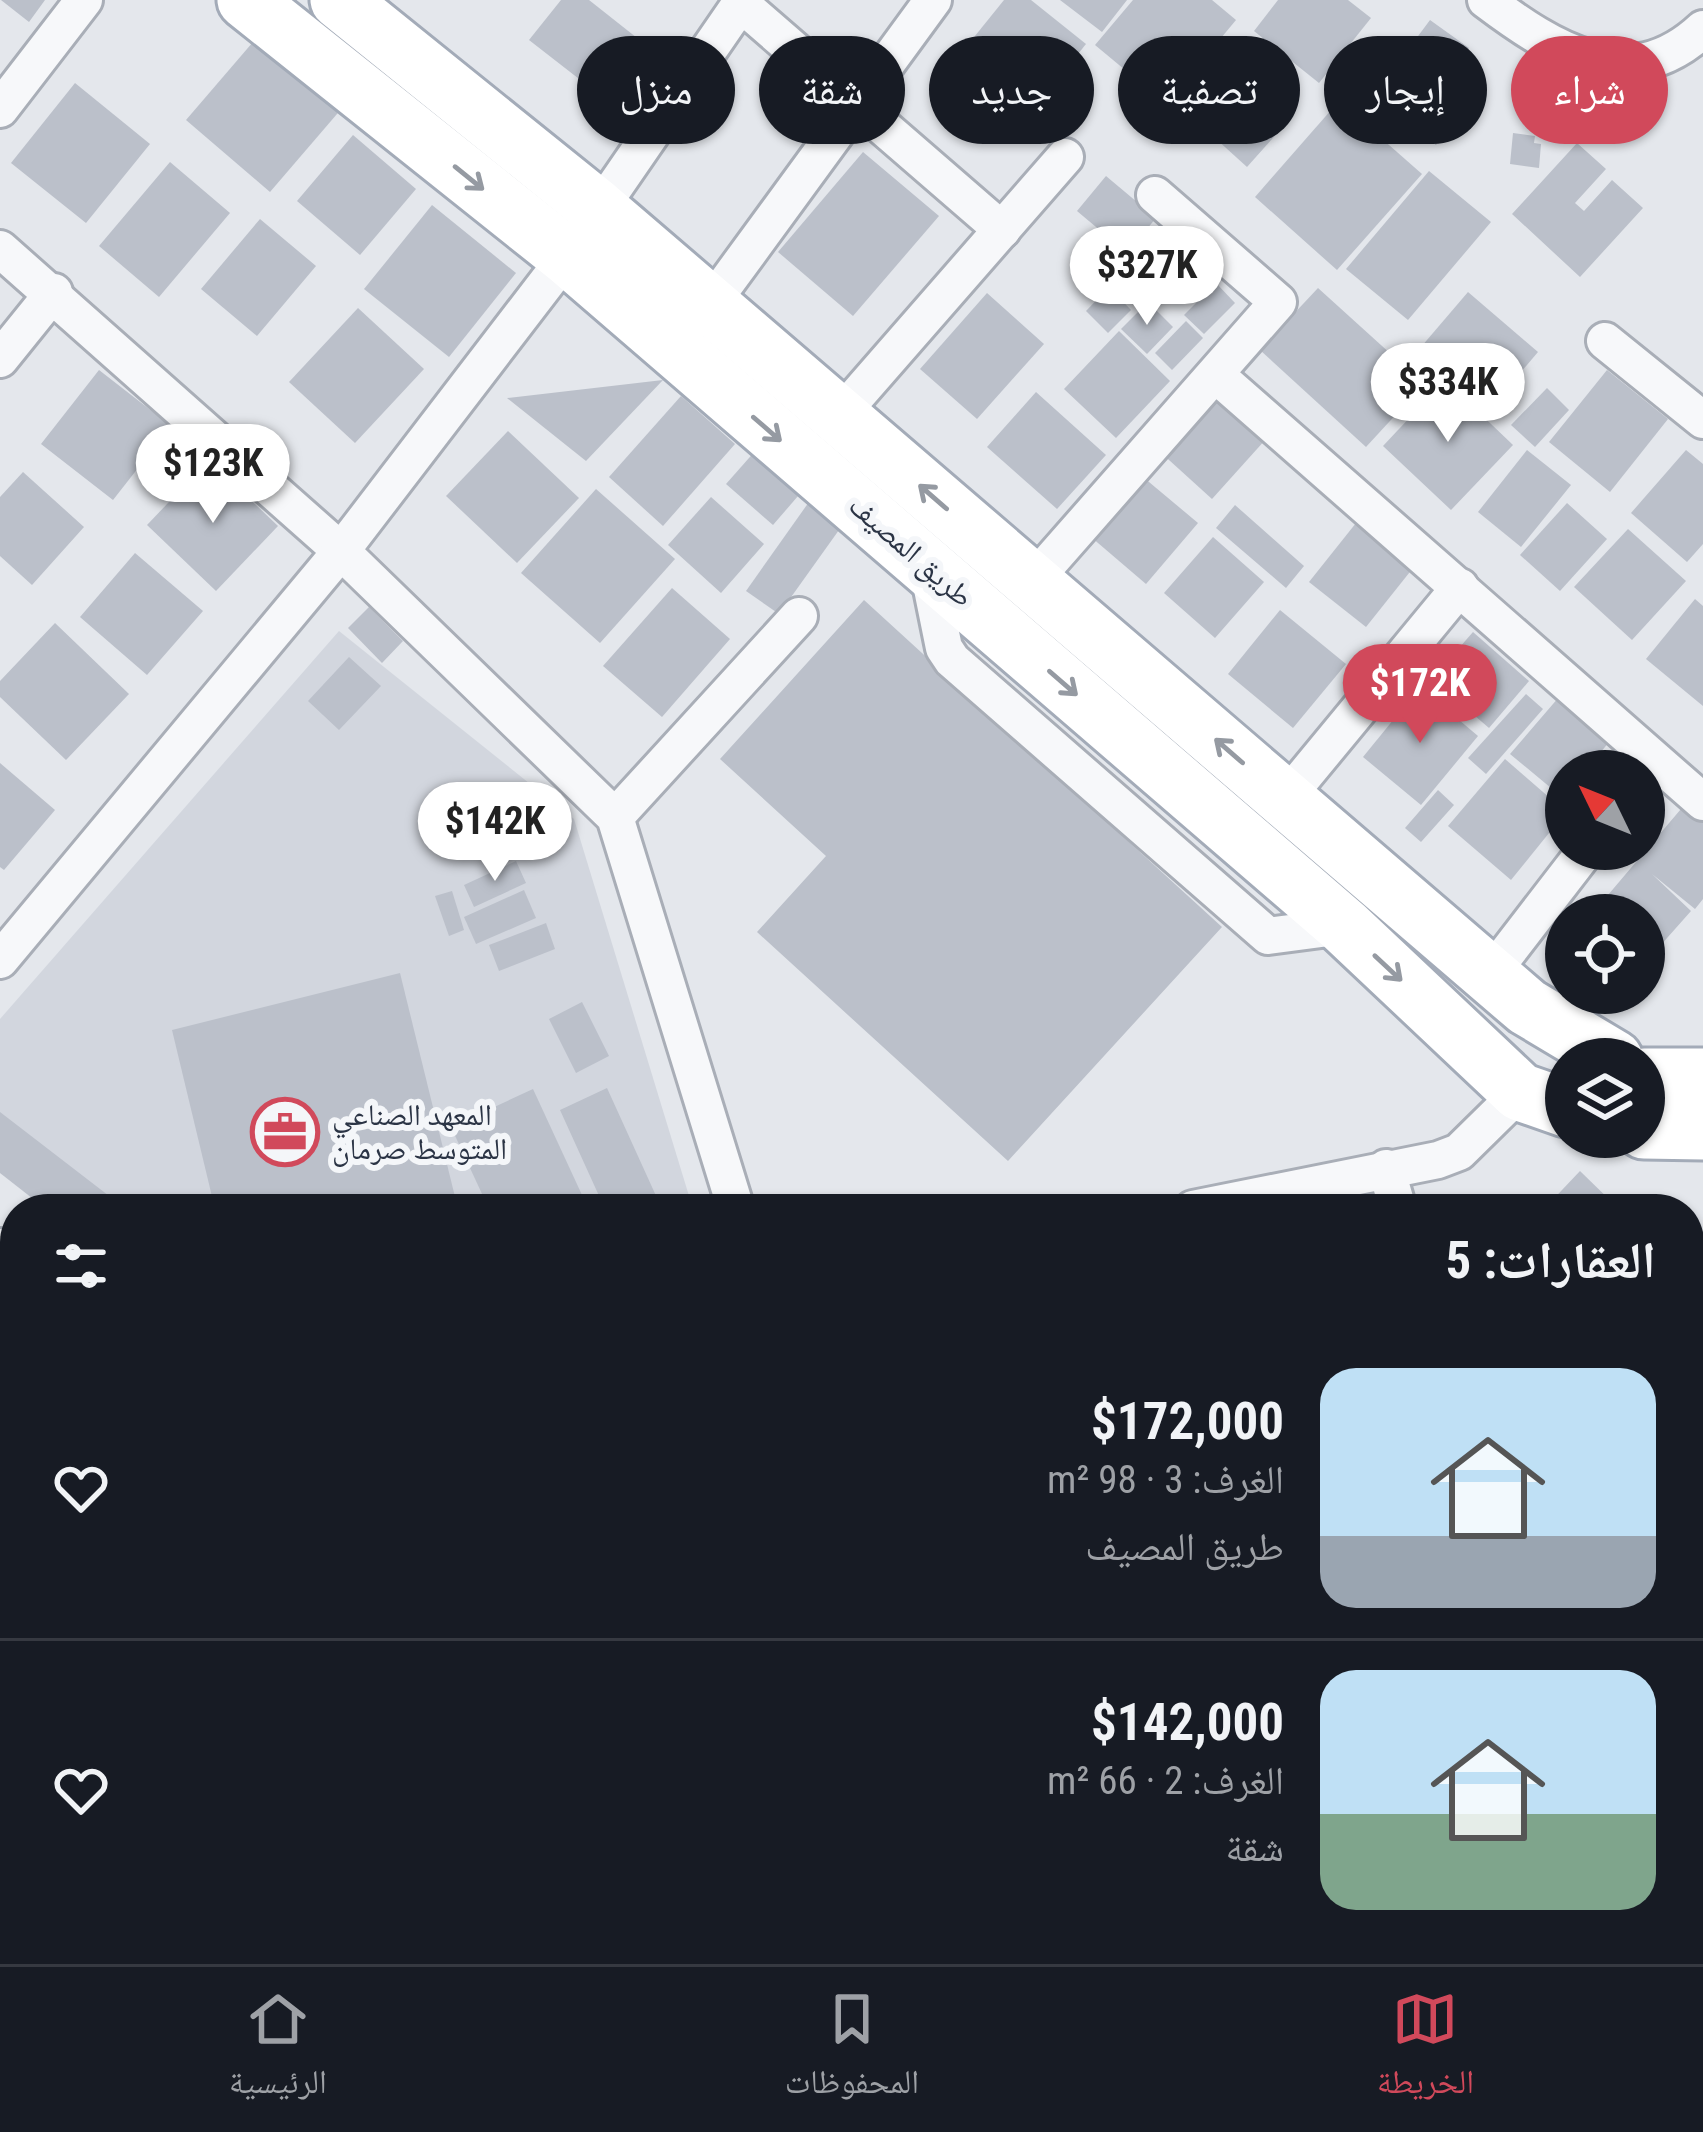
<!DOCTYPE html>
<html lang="ar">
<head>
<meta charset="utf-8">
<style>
  :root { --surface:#171b24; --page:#242831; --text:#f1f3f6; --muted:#9ea1a6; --line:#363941; --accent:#d1495b }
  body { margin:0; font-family:"Roboto Condensed","Noto Naskh Arabic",sans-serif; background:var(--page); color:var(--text); direction:rtl; height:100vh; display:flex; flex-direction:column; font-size:45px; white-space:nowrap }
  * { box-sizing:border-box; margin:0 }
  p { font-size:39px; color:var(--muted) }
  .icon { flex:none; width:66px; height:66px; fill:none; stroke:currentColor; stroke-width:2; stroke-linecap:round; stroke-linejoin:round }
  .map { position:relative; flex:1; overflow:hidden; direction:ltr }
  .details { position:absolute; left:0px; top:1194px; width:1704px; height:771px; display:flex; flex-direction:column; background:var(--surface); border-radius:48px 48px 0 0; box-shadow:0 3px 9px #0004; direction:rtl }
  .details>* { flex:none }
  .hud { position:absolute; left:36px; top:36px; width:1632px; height:108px; direction:rtl; display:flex; gap:24px }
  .needle { width:78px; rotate:313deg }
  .fabs { position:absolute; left:1545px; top:750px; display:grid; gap:24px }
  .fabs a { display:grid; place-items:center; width:120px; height:120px; border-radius:50%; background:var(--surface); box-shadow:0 3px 9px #0004; font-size:60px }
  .price { position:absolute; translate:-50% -102px; padding:0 27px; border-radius:42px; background:#fff; color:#222; font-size:39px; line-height:78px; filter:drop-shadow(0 3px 6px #0008) }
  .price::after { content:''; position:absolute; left:50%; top:72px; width:36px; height:27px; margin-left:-18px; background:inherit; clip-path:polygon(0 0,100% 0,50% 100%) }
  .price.selected { background:var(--accent); color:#fff }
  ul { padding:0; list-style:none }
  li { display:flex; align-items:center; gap:36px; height:300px; padding:0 48px }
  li+li { border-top:3px solid var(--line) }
  li span { display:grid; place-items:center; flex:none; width:336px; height:240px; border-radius:36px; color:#555 }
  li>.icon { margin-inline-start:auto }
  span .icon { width:144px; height:144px; fill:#fffc; stroke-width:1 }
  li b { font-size:51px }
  h2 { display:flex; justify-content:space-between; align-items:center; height:144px; padding:0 48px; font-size:51px }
  .tag { padding:0 42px; border-radius:54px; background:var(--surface); box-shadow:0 3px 9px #0004; font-size:42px; line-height:108px }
  .tag.selected { background:var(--accent); color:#fff }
  .dock { display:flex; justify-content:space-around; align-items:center; height:168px; border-top:3px solid var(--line); background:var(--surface); font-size:33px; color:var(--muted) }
  .dock a { display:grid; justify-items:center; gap:6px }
  .dock .selected { color:var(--accent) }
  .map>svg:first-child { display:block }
  .built { fill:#d2d6de }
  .green { fill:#c9d6c5 }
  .building { fill:#bbc0ca }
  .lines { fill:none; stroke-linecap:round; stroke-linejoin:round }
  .minor-casing { stroke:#a9aeb7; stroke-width:42 }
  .primary-casing { stroke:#a3abb8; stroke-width:63 }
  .trunk-casing { stroke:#8b94a3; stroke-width:66 }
  .minor { stroke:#f7f8fa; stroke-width:36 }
  .primary { stroke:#fff; stroke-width:57 }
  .trunk { stroke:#fff; stroke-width:60 }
  .oneway { stroke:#959aa2 }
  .labels { text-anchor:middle; stroke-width:12; stroke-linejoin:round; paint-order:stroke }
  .street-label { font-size:30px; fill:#2b3445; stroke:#f4f6f9 }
  .poi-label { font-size:30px; fill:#2b3445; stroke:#f4f6f9; text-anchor:start }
</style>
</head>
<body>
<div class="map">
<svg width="1703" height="1964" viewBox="0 0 1703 1964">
  <rect width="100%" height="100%" fill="#e4e7ec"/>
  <path class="built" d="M 339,631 L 574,819 L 693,1209 L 51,1209 L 0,1158 L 0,1019 Z"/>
  <path class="green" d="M 15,1730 L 15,1860 L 0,1864 L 0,1734 Z"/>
  <g class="building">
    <path d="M 1,0 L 45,0 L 29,22 Z"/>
    <path d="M 561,0 L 589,0 L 651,49 L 610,103 L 529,40 Z"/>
    <path d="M 1004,0 L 1031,0 L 1086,44 L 1029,115 L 958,57 Z"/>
    <path d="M 1060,0 L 1127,0 L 1102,32 Z"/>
    <path d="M 1133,0 L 1212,0 L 1236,20 L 1166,104 L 1095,45 Z"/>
    <path d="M 1278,0 L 1348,0 L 1371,18 L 1319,83 L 1254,31 Z"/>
    <path d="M 1430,20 L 1469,48 L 1452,71 L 1476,89 L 1436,145 L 1363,92 L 1392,52 L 1401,59 Z"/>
    <path d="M 259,35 L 343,107 L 270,192 L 186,120 Z"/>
    <path d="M 1230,56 L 1295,113 L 1247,167 L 1183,109 Z"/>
    <path d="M 75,83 L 150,144 L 86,223 L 11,163 Z"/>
    <path d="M 1339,101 L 1422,174 L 1337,270 L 1255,197 Z"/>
    <path d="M 1513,133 L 1535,136 L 1534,143 L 1541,144 L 1539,168 L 1510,164 Z"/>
    <path d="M 353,135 L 416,189 L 360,255 L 297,201 Z"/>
    <path d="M 1577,143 L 1606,169 L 1575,203 L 1584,211 L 1612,180 L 1643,208 L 1580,277 L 1512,214 Z"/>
    <path d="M 863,152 L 939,216 L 853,316 L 778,252 Z"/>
    <path d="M 170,162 L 230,213 L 159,297 L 99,246 Z"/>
    <path d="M 1429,171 L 1491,222 L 1408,320 L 1346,269 Z"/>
    <path d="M 1106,176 L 1156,218 L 1127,253 L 1077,211 Z"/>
    <path d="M 432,205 L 516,273 L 449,357 L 364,289 Z"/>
    <path d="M 260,219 L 316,266 L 257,336 L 201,289 Z"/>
    <path d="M 1216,283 L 1235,303 L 1204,334 L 1184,315 Z"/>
    <path d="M 1109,287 L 1131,310 L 1108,333 L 1086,311 Z"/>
    <path d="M 1318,288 L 1424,384 L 1366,447 L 1260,350 Z"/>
    <path d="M 1468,292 L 1538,352 L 1491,407 L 1421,347 Z"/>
    <path d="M 987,293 L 1044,344 L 977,419 L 920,369 Z"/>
    <path d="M 1148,302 L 1173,327 L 1147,354 L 1121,329 Z"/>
    <path d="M 358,308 L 424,369 L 355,443 L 289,382 Z"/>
    <path d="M 1186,321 L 1203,338 L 1172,370 L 1155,353 Z"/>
    <path d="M 1119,331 L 1170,381 L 1116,438 L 1064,389 Z"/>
    <path d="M 99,370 L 171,426 L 113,500 L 41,444 Z"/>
    <path d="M 1607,370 L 1668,419 L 1610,492 L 1549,442 Z"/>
    <path d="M 663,380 L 586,461 L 507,398 Z"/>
    <path d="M 1445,380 L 1513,445 L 1451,510 L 1383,446 Z"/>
    <path d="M 1547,388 L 1569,410 L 1535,447 L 1511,425 Z"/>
    <path d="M 1212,391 L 1266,439 L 1212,499 L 1158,450 Z"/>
    <path d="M 1036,392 L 1106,455 L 1057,509 L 987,447 Z"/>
    <path d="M 681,396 L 735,444 L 663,526 L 609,477 Z"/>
    <path d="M 508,431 L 579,498 L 517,563 L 446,496 Z"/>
    <path d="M 764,441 L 811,481 L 773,525 L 726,484 Z"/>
    <path d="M 1527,450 L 1571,485 L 1521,547 L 1478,512 Z"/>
    <path d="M 1686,450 L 1703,464 L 1703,544 L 1687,562 L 1631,513 Z"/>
    <path d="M 209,460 L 278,526 L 216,591 L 147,525 Z"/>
    <path d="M 23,472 L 84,527 L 32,585 L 0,556 L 0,497 Z"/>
    <path d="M 1143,477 L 1198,523 L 1146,584 L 1091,537 Z"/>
    <path d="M 596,489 L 675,559 L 600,643 L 521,573 Z"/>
    <path d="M 816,492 L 849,516 L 779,614 L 746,591 Z"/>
    <path d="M 711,497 L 764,544 L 721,593 L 668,545 Z"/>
    <path d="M 1567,503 L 1607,539 L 1560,591 L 1520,555 Z"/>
    <path d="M 1235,505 L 1304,566 L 1286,588 L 1216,528 Z"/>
    <path d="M 1360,518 L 1417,563 L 1366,627 L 1309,582 Z"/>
    <path d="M 1628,529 L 1686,581 L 1632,640 L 1574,587 Z"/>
    <path d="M 1213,537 L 1264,582 L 1215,638 L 1164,593 Z"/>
    <path d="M 135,553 L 203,611 L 147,675 L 80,617 Z"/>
    <path d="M 672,588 L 730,639 L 662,717 L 603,666 Z"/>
    <path d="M 1695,599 L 1703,606 L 1703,706 L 1646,659 Z"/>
    <path d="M 864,600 L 1222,927 L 1008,1161 L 757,932 L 826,856 L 720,759 Z"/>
    <path d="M 369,607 L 403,641 L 382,663 L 348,628 Z"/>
    <path d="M 1280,610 L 1346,664 L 1293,728 L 1228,674 Z"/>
    <path d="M 55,623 L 129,694 L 66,760 L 0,697 L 0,681 Z"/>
    <path d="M 1473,632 L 1529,681 L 1489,728 L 1432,679 Z"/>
    <path d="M 349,657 L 381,686 L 339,730 L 308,701 Z"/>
    <path d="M 1420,687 L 1478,736 L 1421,805 L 1363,757 Z"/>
    <path d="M 1526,694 L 1543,709 L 1486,774 L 1468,758 Z"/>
    <path d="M 1559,697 L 1610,741 L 1585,771 L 1566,771 L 1563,798 L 1510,754 Z"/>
    <path d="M 1505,759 L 1566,812 L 1511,880 L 1448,826 Z"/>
    <path d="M 0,763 L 55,810 L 4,870 L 0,867 Z"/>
    <path d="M 1438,790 L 1454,805 L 1421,842 L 1405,828 Z"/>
    <path d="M 1692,796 L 1703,805 L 1703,899 L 1695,909 L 1652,874 L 1691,911 L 1644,964 L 1644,915 L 1591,915 Z"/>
    <path d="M 516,861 L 526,883 L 474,907 L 464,885 Z"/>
    <path d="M 524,890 L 536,918 L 476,944 L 464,917 Z"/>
    <path d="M 452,891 L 464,930 L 449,936 L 435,896 Z"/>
    <path d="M 546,923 L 555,949 L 499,971 L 489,945 Z"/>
    <path d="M 400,973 L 458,1209 L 215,1209 L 172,1030 Z"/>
    <path d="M 582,1002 L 609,1056 L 576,1073 L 549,1019 Z"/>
    <path d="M 607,1088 L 662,1209 L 605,1209 L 560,1110 Z"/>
    <path d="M 533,1089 L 582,1195 L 553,1209 L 489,1209 L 451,1127 Z"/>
    <path d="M 0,1112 L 126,1209 L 46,1209 L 0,1173 Z"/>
    <path d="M 1580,1171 L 1619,1209 L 1544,1209 Z"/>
    <path d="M 1703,1537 L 1703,1633 L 1689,1637 L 1689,1540 Z"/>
    <path d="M 15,1684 L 15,1727 L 0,1731 L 0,1687 Z"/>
    <path d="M 521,1950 L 607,1950 L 610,1964 L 471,1964 Z"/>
  </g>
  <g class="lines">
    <g class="minor-casing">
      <g id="minor">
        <path d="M 1486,0 C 1551,49 1628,99 1703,29"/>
        <path d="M 740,3 L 1002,230"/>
        <path d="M 0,109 L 84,0"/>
        <path d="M 0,249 L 341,551 L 615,817 L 736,1209"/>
        <path d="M 710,305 L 933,0"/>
        <path d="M 1605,341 L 1703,420"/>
        <path d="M 0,359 L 54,292"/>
        <path d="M 1216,375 L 1703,802"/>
        <path d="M 839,416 L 1065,157"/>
        <path d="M 928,569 L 944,648 L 952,660 L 1268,936 L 1344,926"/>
        <path d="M 1032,582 L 1278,302 L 1155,195"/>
        <path d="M 1285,799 L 1460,587"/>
        <path d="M 615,817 L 799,616"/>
        <path d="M 0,960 L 341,551 L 567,256 L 743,0"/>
        <path d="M 1490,975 L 1587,849"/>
        <path d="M 1386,1168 L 1398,1209"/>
        <path d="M 1193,1209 L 1438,1160 L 1459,1152 L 1520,1092"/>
        <path d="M 0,1247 L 15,1260"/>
        <path d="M 0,1324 L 15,1336"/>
        <path d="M 1690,1426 L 1703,1476"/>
        <path d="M 0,1675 L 15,1671"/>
        <path d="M 202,1950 L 205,1964"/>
        <path d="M 262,1950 L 265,1964"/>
      </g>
    </g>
    <g class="primary-casing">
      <g id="primary">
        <path d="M 246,0 L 567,256 L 1344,926 L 1520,1092 L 1566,1108"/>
        <path d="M 339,0 L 597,208 L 1527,1007 L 1614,1059"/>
        <path d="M 1644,1077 L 1703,1077"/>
        <path d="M 1644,1130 L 1703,1131"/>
      </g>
    </g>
    <g class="trunk-casing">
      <g id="trunk">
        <path d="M 1689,1935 L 1703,1930"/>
        <path d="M 1610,1964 L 1648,1950"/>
      </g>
    </g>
    <use href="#minor" class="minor"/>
    <use href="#primary" class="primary"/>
    <use href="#trunk" class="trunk"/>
  </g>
  <defs><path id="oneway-shaft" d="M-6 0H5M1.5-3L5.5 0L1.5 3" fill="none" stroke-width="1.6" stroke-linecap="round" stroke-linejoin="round" transform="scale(3)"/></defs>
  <g class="oneway">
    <use href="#oneway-shaft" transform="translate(469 178) rotate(39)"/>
    <use href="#oneway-shaft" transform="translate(767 429) rotate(41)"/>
    <use href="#oneway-shaft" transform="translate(933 497) rotate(-139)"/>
    <use href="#oneway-shaft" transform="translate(1063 683) rotate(41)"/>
    <use href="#oneway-shaft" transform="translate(1229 751) rotate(-139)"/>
    <use href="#oneway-shaft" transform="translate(1388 968) rotate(43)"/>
  </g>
  <defs>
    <g id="office-ring" transform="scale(3.45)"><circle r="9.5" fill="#f4f6f9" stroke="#d1495b" stroke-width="1.5"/><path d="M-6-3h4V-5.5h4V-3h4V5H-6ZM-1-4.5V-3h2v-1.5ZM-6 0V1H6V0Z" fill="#d1495b"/></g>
  </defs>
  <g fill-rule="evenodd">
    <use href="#office-ring" x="285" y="1132"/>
  </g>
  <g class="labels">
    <g class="street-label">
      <text transform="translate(911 551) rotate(41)" y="10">طريق المصيف</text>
    </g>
    <g class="poi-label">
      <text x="332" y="1125">المعهد الصناعي<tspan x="332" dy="34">المتوسط صرمان</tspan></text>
    </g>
  </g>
</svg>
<div class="fabs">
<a><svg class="needle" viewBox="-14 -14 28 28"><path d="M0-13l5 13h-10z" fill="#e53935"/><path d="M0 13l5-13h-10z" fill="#9ea1a6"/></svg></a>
<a><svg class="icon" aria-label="locate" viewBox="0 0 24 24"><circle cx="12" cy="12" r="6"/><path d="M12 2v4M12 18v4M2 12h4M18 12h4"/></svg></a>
<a><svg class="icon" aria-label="layers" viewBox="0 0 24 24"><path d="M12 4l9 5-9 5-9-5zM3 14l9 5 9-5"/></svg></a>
</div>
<b class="price" style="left:1147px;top:328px">$327K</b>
<b class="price" style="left:1448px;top:445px">$334K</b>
<b class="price" style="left:213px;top:526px">$123K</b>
<b class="price selected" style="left:1420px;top:746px">$172K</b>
<b class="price" style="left:495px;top:884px">$142K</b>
<div class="hud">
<a class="tag selected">شراء</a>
<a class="tag">إيجار</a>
<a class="tag">تصفية</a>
<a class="tag">جديد</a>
<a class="tag">شقة</a>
<a class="tag">منزل</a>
</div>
<section class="details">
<h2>العقارات: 5<svg class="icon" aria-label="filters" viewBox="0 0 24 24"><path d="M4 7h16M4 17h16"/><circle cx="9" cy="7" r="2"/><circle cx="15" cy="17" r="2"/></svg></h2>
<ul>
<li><span style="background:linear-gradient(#bfe0f5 70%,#9aa5b1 0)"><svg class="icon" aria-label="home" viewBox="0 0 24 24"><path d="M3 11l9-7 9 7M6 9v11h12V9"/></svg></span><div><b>$172,000</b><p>الغرف: 3 · 98 m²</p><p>طريق المصيف</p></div><svg class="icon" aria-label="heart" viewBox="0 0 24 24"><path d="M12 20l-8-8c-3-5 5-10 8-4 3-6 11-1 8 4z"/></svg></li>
<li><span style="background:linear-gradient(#bfe0f5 60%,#7fa58c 0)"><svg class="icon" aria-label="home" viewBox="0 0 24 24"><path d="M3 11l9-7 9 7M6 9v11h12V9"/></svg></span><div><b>$142,000</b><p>الغرف: 2 · 66 m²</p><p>شقة</p></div><svg class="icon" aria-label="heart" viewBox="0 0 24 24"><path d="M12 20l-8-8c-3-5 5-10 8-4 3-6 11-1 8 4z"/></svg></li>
</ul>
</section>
</div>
<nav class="dock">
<a class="selected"><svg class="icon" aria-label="map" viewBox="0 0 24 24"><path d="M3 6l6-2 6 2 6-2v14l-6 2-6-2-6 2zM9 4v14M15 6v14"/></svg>الخريطة</a>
<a><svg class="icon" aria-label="saved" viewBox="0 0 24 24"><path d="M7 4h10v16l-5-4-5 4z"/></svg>المحفوظات</a>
<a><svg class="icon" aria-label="home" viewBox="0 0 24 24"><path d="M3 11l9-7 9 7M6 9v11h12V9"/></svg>الرئيسية</a>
</nav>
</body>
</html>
